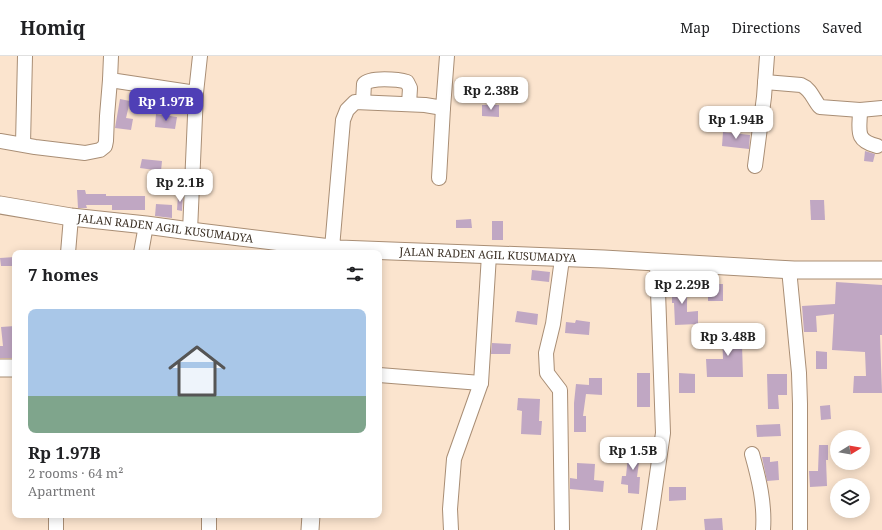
<!DOCTYPE html>
<html lang="en">
<head>
<meta charset="utf-8">
<style>
  :root { --surface:#fff; --page:#f2f2f2; --text:#202124; --muted:#757577; --line:#e0e0e0; --accent:#4f3fb6 }
  body { margin:0; font-family:"Noto Serif",serif; background:var(--page); color:var(--text); height:100vh; display:flex; flex-direction:column; font-size:15px; white-space:nowrap }
  * { box-sizing:border-box; margin:0 }
  p { font-size:13px; color:var(--muted) }
  .icon { flex:none; width:22px; height:22px; fill:none; stroke:currentColor; stroke-width:2; stroke-linecap:round; stroke-linejoin:round }
  .map { position:relative; flex:1; overflow:hidden }
  .panel { position:absolute; left:12px; top:194px; width:370px; height:268px; display:flex; flex-direction:column; background:var(--surface); border-radius:8px; box-shadow:0 2px 10px #0003 }
  .panel>* { flex:none }
  .needle { width:26px; rotate:79deg }
  .fabs { position:absolute; left:830px; top:374px; display:grid; gap:8px }
  .fabs a { display:grid; place-items:center; width:40px; height:40px; border-radius:50%; background:var(--surface); box-shadow:0 2px 10px #0003; font-size:20px }
  .price { position:absolute; translate:-50% -34px; padding:0 9px; border-radius:8px; background:#fff; color:#222; font-size:13px; line-height:26px; filter:drop-shadow(0 1px 2px #0008) }
  .price::after { content:''; position:absolute; left:50%; top:24px; width:12px; height:9px; margin-left:-6px; background:inherit; clip-path:polygon(0 0,100% 0,50% 100%) }
  .price.on { background:var(--accent); color:#fff }
  ul { padding:0; list-style:none }
  li { display:grid; align-content:center; gap:8px; height:212px; padding:0 16px }
  li span { display:grid; place-items:center; height:124px; border-radius:8px; color:#555 }
  li>.icon { margin-inline-start:auto }
  span .icon { width:72px; height:72px; fill:#fffc; stroke-width:1 }
  li b { font-size:17px }
  h2 { display:flex; justify-content:space-between; align-items:center; height:48px; padding:0 16px; font-size:17px }
  header { display:flex; align-items:center; gap:24px; box-sizing:border-box; height:56px; padding:0 20px; background:var(--surface); border-bottom:1px solid var(--line) }
  header strong { font-size:19px }
  nav { display:flex; gap:22px; margin-inline-start:auto; font-size:14px }
  .map>svg:first-child { display:block }
  .building { fill:#c0a7c3 }
  .lines { fill:none; stroke-linecap:round; stroke-linejoin:round }
  .minor-casing { stroke:#a98e75; stroke-width:16 }
  .major-casing { stroke:#a98e75; stroke-width:19 }
  .minor { stroke:#fff; stroke-width:14 }
  .major { stroke:#fff; stroke-width:17 }
  .labels { text-anchor:middle; stroke-width:3.5; stroke-linejoin:round; paint-order:stroke }
  .street-label { font-size:11px; fill:#3b3025; stroke:#fff }
</style>
</head>
<body>
<header>
<strong>Homiq</strong>
<nav><a>Map</a><a>Directions</a><a>Saved</a></nav>
</header>
<div class="map">
<svg width="882" height="474" viewBox="0 0 882 474">
  <rect width="100%" height="100%" fill="#fbe4ce"/>
  <g class="building">
    <path d="M 120,43 L 130,45 L 126,62 L 133,63 L 131,74 L 115,72 Z"/>
    <path d="M 482,49 L 499,49 L 499,61 L 482,60 Z"/>
    <path d="M 156,58 L 177,61 L 175,73 L 155,71 Z"/>
    <path d="M 723,76 L 750,79 L 749,93 L 722,90 Z"/>
    <path d="M 865,95 L 875,98 L 873,106 L 864,105 Z"/>
    <path d="M 142,103 L 162,105 L 161,115 L 140,112 Z"/>
    <path d="M 77,134 L 85,134 L 86,138 L 106,138 L 106,140 L 145,140 L 145,154 L 112,154 L 112,149 L 86,149 L 87,152 L 78,152 Z"/>
    <path d="M 178,139 L 183,139 L 182,155 L 177,154 Z"/>
    <path d="M 810,144 L 824,144 L 825,164 L 811,164 Z"/>
    <path d="M 156,148 L 172,149 L 172,162 L 155,160 Z"/>
    <path d="M 471,163 L 472,172 L 456,172 L 456,164 Z"/>
    <rect x="492" y="165" width="11" height="19"/>
    <path d="M 15,201 L 15,210 L 1,210 L 0,202 Z"/>
    <path d="M 532,214 L 550,216 L 549,226 L 531,224 Z"/>
    <path d="M 672,225 L 687,225 L 687,256 L 698,255 L 698,268 L 675,269 L 674,247 L 672,247 Z"/>
    <path d="M 836,226 L 882,229 L 882,279 L 880,279 L 882,337 L 853,337 L 854,320 L 866,320 L 865,296 L 832,294 L 834,258 L 816,260 L 817,276 L 804,276 L 802,250 L 835,248 Z"/>
    <rect x="708" y="228" width="15" height="17"/>
    <path d="M 517,255 L 538,258 L 537,269 L 515,266 Z"/>
    <path d="M 576,264 L 590,266 L 589,279 L 565,277 L 566,266 L 575,267 Z"/>
    <path d="M 15,270 L 15,302 L 0,302 L 0,290 L 3,290 L 1,271 Z"/>
    <path d="M 722,275 L 743,275 L 744,288 L 742,288 L 743,321 L 707,321 L 706,303 L 723,303 Z"/>
    <path d="M 492,287 L 511,288 L 510,298 L 491,298 Z"/>
    <path d="M 816,295 L 827,296 L 827,313 L 816,313 Z"/>
    <rect x="637" y="317" width="13" height="34"/>
    <path d="M 679,317 L 695,318 L 695,337 L 679,337 Z"/>
    <path d="M 767,318 L 787,318 L 787,339 L 778,339 L 779,353 L 768,353 Z"/>
    <path d="M 589,322 L 602,322 L 602,339 L 586,338 L 583,360 L 586,360 L 586,376 L 574,376 L 574,347 L 576,328 L 589,329 Z"/>
    <path d="M 518,342 L 540,343 L 539,365 L 542,365 L 541,379 L 521,378 L 522,355 L 517,354 Z"/>
    <path d="M 830,349 L 831,363 L 821,364 L 820,350 Z"/>
    <path d="M 780,368 L 781,380 L 757,381 L 756,369 Z"/>
    <path d="M 819,389 L 828,389 L 828,404 L 826,404 L 827,430 L 810,431 L 809,415 L 818,415 Z"/>
    <path d="M 629,390 L 641,391 L 637,421 L 640,421 L 639,438 L 628,437 L 628,429 L 621,428 L 622,420 L 626,420 Z"/>
    <path d="M 762,401 L 770,401 L 770,406 L 778,405 L 779,424 L 767,425 Z"/>
    <path d="M 577,407 L 595,408 L 594,424 L 604,425 L 603,436 L 570,433 L 570,422 L 577,423 Z"/>
    <path d="M 669,431 L 686,431 L 686,444 L 669,445 Z"/>
    <path d="M 722,462 L 723,474 L 705,474 L 704,463 Z"/>
  </g>
  <g class="lines">
    <g class="minor-casing">
      <g id="minor">
        <path d="M 111,0 L 110,24 L 196,37"/>
        <path d="M 765,26 L 801,29 C 811,33 813,43 820,51 L 860,54 L 882,52"/>
        <path d="M 363,46 L 364,28 C 370,21 398,23 407,26 L 410,32 L 409,48"/>
        <path d="M 860,54 C 860,74 854,84 877,90"/>
        <path d="M 0,85 L 35,91 L 85,97 L 100,94 L 105,90 L 106,85 L 107,60 L 110,24"/>
        <path d="M 23,88 L 25,0"/>
        <path d="M 755,110 L 764,41 L 767,0"/>
        <path d="M 439,122 L 443,52"/>
        <path d="M 190,175 L 196,37 L 200,0"/>
        <path d="M 332,192 L 343,64 L 347,54 L 355,46 L 425,49 L 443,52 L 447,0"/>
        <path d="M 68,197 L 71,161"/>
        <path d="M 141,197 L 146,169"/>
        <path d="M 789,213 L 799,317 L 800,348 L 800,474"/>
        <path d="M 379,319 L 481,327"/>
        <path d="M 752,398 C 759,423 765,448 763,474"/>
        <path d="M 209,459 L 209,474"/>
        <path d="M 56,474 L 56,459"/>
        <path d="M 451,474 L 450,453 L 454,403 L 481,327 L 489,199"/>
        <path d="M 562,474 L 560,334 L 547,317 L 546,297 L 553,268 L 562,203"/>
        <path d="M 649,474 L 663,377 L 657,207"/>
      </g>
    </g>
    <g class="major-casing">
      <g id="major">
        <path id="s1" d="M 0,149 L 71,161 L 146,169 L 190,175 L 339,193 L 604,203 L 794,214 L 882,214"/>
        <path d="M 0,312 L 15,312"/>
        <path d="M 310,474 L 311,459"/>
      </g>
    </g>
    <use href="#minor" class="minor"/>
    <use href="#major" class="major"/>
  </g>
  <g class="labels">
    <g class="street-label">
      <text dy="4" stroke="none"><textPath href="#s1" startOffset="167">JALAN RADEN AGIL KUSUMADYA</textPath></text>
      <text dy="4" stroke="none"><textPath href="#s1" startOffset="491">JALAN RADEN AGIL KUSUMADYA</textPath></text>
    </g>
  </g>
</svg>
<div class="fabs">
<a><svg class="needle" viewBox="-14 -14 28 28"><path d="M0-13l5 13h-10z" fill="#e53935"/><path d="M0 13l5-13h-10z" fill="#757577"/></svg></a>
<a><svg class="icon" aria-label="layers" viewBox="0 0 24 24"><path d="M12 4l9 5-9 5-9-5zM3 14l9 5 9-5"/></svg></a>
</div>
<b class="price" style="left:491px;top:55px">Rp 2.38B</b>
<b class="price on" style="left:166px;top:66px">Rp 1.97B</b>
<b class="price" style="left:736px;top:84px">Rp 1.94B</b>
<b class="price" style="left:180px;top:147px">Rp 2.1B</b>
<b class="price" style="left:682px;top:249px">Rp 2.29B</b>
<b class="price" style="left:728px;top:301px">Rp 3.48B</b>
<b class="price" style="left:633px;top:415px">Rp 1.5B</b>
<section class="panel">
<h2>7 homes<svg class="icon" aria-label="filters" viewBox="0 0 24 24"><path d="M4 7h16M4 17h16"/><circle cx="9" cy="7" r="2"/><circle cx="15" cy="17" r="2"/></svg></h2>
<ul>
<li><span style="background:linear-gradient(#a9c7e8 70%,#7fa58c 0)"><svg class="icon" aria-label="home" viewBox="0 0 24 24"><path d="M3 11l9-7 9 7M6 9v11h12V9"/></svg></span><div><b>Rp 1.97B</b><p>2 rooms · 64 m²</p><p>Apartment</p></div></li>
</ul>
</section>
</div>
</body>
</html>
